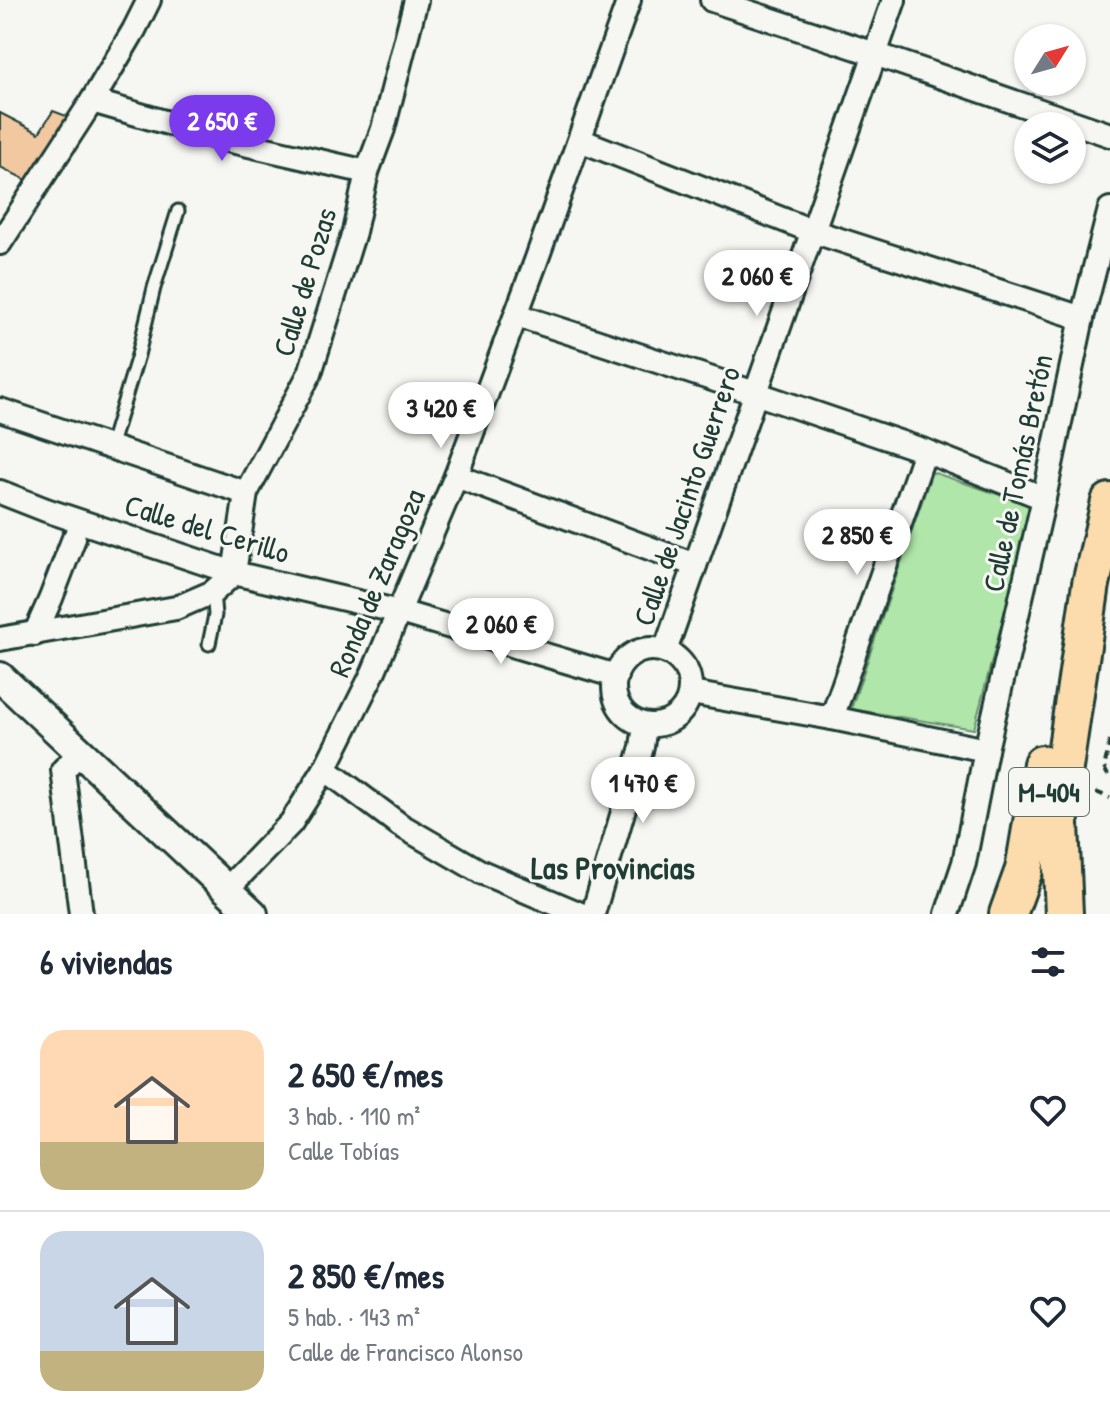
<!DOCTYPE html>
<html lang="es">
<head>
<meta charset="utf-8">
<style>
  :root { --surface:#fff; --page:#f2f2f3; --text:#1f2937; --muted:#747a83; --line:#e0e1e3; --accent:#7c3aed }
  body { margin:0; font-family:"Patrick Hand",sans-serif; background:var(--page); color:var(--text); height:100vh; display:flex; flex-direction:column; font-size:30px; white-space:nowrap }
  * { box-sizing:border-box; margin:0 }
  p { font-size:26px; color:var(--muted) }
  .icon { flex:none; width:44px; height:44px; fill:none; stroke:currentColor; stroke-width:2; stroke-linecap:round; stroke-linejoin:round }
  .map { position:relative; height:914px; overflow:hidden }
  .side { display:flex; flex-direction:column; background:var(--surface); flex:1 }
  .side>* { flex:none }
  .needle { width:52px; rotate:53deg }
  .fabs { position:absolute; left:1014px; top:24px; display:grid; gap:16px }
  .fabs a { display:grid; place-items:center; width:72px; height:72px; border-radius:50%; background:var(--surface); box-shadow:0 2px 6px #0004; font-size:40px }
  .price { position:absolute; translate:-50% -68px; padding:0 18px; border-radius:28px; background:#fff; color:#222; font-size:26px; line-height:52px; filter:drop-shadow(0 2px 4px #0008) }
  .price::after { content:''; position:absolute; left:50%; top:48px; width:24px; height:18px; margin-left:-12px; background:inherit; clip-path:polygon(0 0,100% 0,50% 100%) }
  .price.active { background:var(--accent); color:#fff }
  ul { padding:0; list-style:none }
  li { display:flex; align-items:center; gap:24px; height:200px; padding:0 40px }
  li+li { border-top:2px solid var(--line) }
  li span { display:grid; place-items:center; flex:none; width:224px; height:160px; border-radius:24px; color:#555 }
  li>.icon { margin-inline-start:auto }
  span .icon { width:96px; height:96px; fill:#fffc; stroke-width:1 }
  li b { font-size:34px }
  h2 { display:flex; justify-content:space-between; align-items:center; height:96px; padding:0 40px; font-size:34px }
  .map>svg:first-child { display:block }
  .park { fill:#b0e6a9; stroke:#68926e; stroke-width:2 }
  .building { fill:#f1c8a0; stroke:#1f3d34; stroke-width:2 }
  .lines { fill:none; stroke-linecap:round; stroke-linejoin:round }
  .service-casing { stroke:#1f3d34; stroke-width:17 }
  .minor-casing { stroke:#1f3d34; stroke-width:28 }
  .tertiary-casing { stroke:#1f3d34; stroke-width:34 }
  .primary-casing { stroke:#1f3d34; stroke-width:42 }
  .path { stroke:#1f3d34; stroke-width:4; stroke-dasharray:8 6; stroke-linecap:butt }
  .service { stroke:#f6f6f2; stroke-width:11 }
  .minor { stroke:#f6f6f2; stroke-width:22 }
  .tertiary { stroke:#f6f6f2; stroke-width:28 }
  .primary { stroke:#fcdcac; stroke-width:36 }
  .labels { text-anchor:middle; stroke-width:6; stroke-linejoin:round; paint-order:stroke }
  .shield { fill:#f6f6f2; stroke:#60746d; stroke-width:2 }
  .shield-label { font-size:28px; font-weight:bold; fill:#1f3d34 }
  .street-label { font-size:30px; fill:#1f3d34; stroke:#f6f6f2 }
  .neighbourhood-label { font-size:32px; font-weight:bold; fill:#1f3d34; stroke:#f6f6f2 }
</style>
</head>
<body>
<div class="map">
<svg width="1110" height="914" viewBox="0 0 1110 914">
  <rect width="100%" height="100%" fill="#f6f6f2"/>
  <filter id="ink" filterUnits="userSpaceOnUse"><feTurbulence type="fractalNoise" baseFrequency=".0125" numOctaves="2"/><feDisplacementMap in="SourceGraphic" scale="16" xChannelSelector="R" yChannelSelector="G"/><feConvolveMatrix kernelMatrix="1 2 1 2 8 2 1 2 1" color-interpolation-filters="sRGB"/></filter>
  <g filter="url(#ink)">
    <path class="park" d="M 932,472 L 1032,506 L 974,729 L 851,709 Z"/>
    <path class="building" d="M 53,111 L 69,117 L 28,181 L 0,167 L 0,113 L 39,133 Z"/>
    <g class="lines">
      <g class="service-casing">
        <g id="service">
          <path d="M 110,448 L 138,355 L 154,288 L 178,211"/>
          <path d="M 209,644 L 215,615 L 213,592"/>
        </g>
      </g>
      <g class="minor-casing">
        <g id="minor">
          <path d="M 712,0 L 875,54 L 1110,135"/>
          <path d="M 92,101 L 227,140 L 367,172"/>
          <path d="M 580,140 L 812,231 L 1082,318"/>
          <path d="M 0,243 L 92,101 L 134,30 L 149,0"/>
          <path d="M 516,315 L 755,393 L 925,451 L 1044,498"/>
          <path d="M 0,410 L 246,493"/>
          <path d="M 456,476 L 695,565"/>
          <path d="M 0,492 L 46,510 L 234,573 L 400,612 L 616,676"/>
          <path d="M 35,634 L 51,598 L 74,538"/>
          <path d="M 0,639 L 176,608 L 213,592 L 234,573 L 246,493 L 310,373 L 354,232 L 367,172 L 383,129 L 416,0"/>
          <circle cx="652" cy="687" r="38"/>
          <path d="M 665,651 L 894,0"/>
          <path d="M 691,693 L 832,718 L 986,750"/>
          <path d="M 832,718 L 925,451"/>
          <path d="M 80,753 L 63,770 L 81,914"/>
          <path d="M 325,769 L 400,825 L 481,872 L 580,914"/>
          <path d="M 226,890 L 291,823 L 325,769 L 373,673 L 456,476 L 536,261 L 629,0"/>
          <path d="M 593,914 L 642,747 L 645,725"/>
          <path d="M 947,914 L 964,863 L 986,750 L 1044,498 L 1082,318 L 1110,209"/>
        </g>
      </g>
      <g class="tertiary-casing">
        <path id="tertiary" d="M 0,677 L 253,914"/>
      </g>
      <g class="primary-casing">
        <g id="primary">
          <path d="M 1008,914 L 1024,870 L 1042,764"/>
          <path d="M 1064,914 L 1059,802 L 1091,584 L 1110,502"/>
        </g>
      </g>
      <g class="path">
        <path d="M 1110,741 L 1104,768 L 1110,779"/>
        <path d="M 1096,792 L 1110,798"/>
      </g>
      <use href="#service" class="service"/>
      <use href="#minor" class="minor"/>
      <use href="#tertiary" class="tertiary"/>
      <use href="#primary" class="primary"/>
    </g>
  </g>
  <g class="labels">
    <rect class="shield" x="1009" y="768" width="80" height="48" rx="6"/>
    <g class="shield-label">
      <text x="1049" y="802">M-404</text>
    </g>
    <g class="street-label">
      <text transform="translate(305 282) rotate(-73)" y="10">Calle de Pozas</text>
      <text transform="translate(1018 473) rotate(-78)" y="10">Calle de Tomás Bretón</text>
      <text transform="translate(687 496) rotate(-71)" y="10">Calle de Jacinto Guerrero</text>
      <text transform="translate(207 529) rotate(17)" y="10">Calle del Cerillo</text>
      <text transform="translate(377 583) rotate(-67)" y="10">Ronda de Zaragoza</text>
    </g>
    <g class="neighbourhood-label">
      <text x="613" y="879">Las Provincias</text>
    </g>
  </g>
</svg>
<div class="fabs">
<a><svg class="needle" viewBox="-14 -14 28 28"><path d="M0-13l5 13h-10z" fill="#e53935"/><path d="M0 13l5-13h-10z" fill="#747a83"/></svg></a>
<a><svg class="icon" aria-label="layers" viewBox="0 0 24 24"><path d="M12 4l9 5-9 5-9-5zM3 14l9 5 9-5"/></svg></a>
</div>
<b class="price active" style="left:222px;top:163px">2 650 €</b>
<b class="price" style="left:757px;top:318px">2 060 €</b>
<b class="price" style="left:441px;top:450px">3 420 €</b>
<b class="price" style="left:857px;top:577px">2 850 €</b>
<b class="price" style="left:501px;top:666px">2 060 €</b>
<b class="price" style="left:643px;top:825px">1 470 €</b>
</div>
<section class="side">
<h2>6 viviendas<svg class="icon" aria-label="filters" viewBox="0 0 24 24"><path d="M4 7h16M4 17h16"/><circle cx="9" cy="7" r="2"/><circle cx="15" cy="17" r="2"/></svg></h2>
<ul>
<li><span style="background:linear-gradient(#ffd9b3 70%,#c2b280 0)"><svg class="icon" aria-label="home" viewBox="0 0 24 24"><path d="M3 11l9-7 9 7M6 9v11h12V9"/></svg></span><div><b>2 650 €/mes</b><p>3 hab. · 110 m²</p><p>Calle Tobías</p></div><svg class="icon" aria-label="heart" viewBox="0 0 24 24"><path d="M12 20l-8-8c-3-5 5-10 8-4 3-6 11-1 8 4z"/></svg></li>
<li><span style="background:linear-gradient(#c9d6e8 75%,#c2b280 0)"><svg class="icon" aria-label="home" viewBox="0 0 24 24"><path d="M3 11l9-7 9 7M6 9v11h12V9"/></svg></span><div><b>2 850 €/mes</b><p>5 hab. · 143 m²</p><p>Calle de Francisco Alonso</p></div><svg class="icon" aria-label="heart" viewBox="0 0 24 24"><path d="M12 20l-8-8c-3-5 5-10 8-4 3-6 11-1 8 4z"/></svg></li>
</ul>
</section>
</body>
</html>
